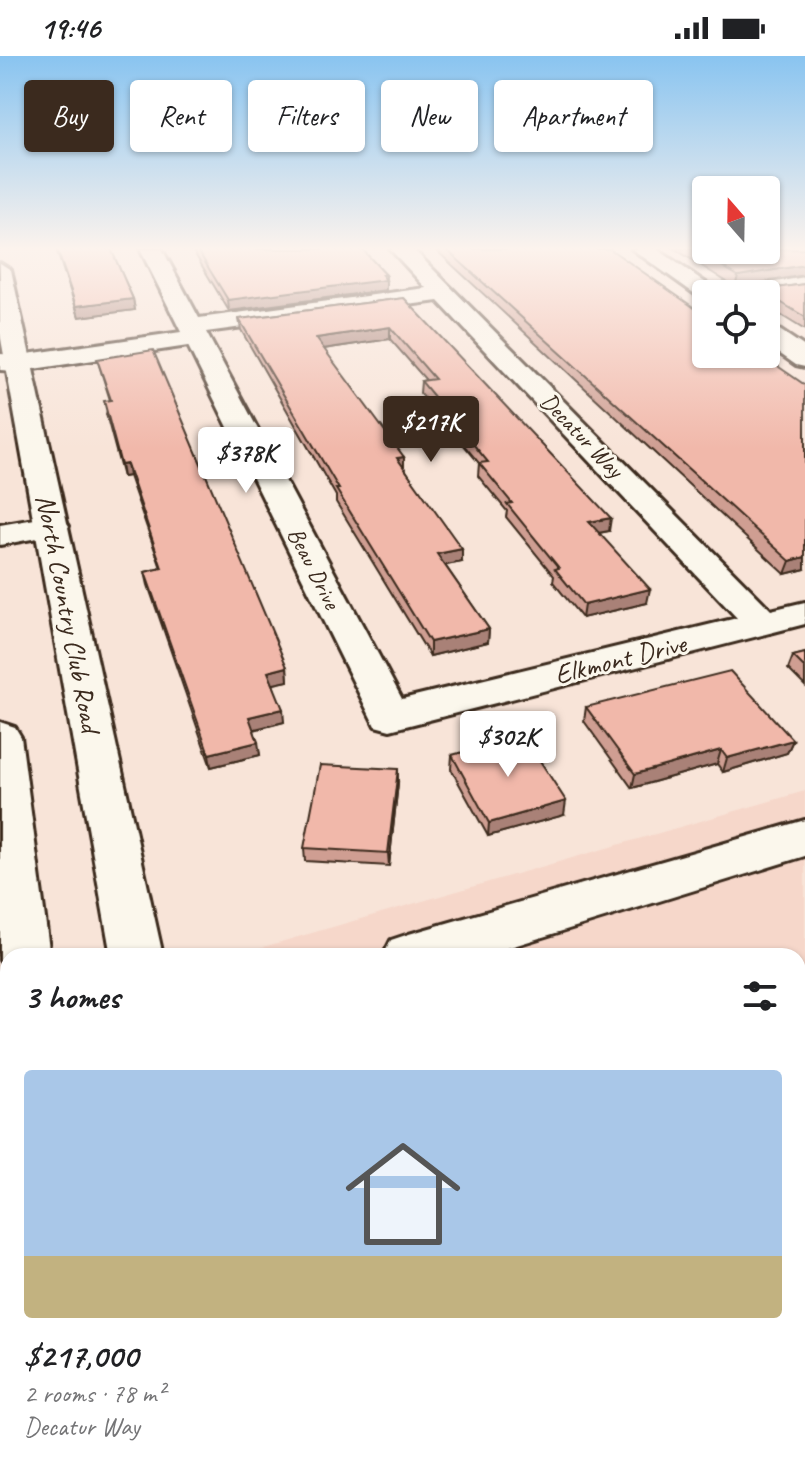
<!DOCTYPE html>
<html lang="en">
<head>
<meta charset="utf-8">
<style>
  :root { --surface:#fff; --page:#f2f2f2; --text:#202124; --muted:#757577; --accent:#3b2a1e }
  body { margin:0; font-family:Caveat,sans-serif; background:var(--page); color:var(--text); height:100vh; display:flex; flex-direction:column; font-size:30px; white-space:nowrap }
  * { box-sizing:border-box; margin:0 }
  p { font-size:26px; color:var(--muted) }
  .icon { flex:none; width:44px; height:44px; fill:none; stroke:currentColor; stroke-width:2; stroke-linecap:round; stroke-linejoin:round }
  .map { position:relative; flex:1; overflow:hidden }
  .details { position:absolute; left:0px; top:892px; width:806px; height:536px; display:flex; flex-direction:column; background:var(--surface); border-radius:24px 24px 0 0; box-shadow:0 2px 6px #0004 }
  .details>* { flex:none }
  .guide { position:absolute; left:24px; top:24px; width:758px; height:72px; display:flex; gap:16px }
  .needle { width:52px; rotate:340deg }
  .tools { position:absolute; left:692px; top:120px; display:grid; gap:16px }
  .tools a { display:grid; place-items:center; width:88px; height:88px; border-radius:8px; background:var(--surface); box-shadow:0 2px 6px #0004; font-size:40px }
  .price { position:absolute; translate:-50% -68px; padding:0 18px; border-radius:8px; background:#fff; color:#222; font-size:26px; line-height:52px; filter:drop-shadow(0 2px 4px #0008) }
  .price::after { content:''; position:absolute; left:50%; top:48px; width:24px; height:18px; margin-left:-12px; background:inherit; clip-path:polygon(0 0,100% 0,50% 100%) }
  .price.current { background:var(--accent); color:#fff }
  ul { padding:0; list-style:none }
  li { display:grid; align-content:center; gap:16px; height:424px; padding:0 24px }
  li span { display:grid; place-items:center; height:248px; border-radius:8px; color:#555 }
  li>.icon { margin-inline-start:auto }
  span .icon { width:144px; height:144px; fill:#fffc; stroke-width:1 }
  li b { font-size:34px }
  h2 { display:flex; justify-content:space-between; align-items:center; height:96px; padding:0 24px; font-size:34px }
  .chip { padding:0 28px; border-radius:8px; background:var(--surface); box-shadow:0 2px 6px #0004; font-size:28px; line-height:72px }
  .chip.current { background:var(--accent); color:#fff }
  .status { display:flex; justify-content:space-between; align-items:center; height:56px; padding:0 40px; background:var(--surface); direction:ltr }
  .status svg { height:22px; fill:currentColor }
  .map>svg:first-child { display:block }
  .built { fill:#f6d7ca }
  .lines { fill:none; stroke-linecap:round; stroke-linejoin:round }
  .minor-casing { stroke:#3b2a1e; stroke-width:6 }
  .major-casing { stroke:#3b2a1e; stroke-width:6 }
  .minor { fill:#fbf7ec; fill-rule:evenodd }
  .major { fill:#fbf7ec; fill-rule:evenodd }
  .wall { fill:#cf9e92; stroke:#3b2a1e; stroke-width:2 }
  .shaded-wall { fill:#a98177; stroke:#3b2a1e; stroke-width:2 }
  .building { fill:#f1b8aa; stroke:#3b2a1e; stroke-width:2 }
  .labels { text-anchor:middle; stroke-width:6; stroke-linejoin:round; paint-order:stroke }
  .far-street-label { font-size:24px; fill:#3b2a1e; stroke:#fbf7ec }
  .street-label { font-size:28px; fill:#3b2a1e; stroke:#fbf7ec }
</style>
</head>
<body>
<div class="status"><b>19:46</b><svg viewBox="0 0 49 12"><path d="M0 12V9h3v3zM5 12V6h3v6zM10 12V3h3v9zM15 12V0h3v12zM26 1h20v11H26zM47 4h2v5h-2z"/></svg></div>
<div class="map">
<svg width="805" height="1428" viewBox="0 0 805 1428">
  <rect width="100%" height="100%" fill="#f8e4d8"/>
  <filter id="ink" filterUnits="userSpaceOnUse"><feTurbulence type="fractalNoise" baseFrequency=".0125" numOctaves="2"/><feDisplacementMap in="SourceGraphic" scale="16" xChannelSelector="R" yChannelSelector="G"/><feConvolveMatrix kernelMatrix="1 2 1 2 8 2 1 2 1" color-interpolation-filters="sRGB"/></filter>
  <g filter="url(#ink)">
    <path class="built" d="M 805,735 L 805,1428 L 328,1428 L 326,1420 L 798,1420 L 798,900 L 232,900 Z"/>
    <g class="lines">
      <g class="minor-casing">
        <g id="minor">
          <path d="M 140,193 L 162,193 L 199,262 L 426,232 L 390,193 L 413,193 L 771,554 L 805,546 L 805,568 L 390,674 L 375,670 L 188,290 L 20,315 L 0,314 L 0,298 L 20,299 L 181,276 ZM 438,245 L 737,562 L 402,643 L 206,276 Z"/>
          <path d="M 632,193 L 657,193 L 722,238 L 706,238 L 706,244 L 702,243 Z"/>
          <path d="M 805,221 L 805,235 L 766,241 L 766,238 L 733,238 L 737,233 L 745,231 Z"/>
          <path d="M 766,268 L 775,271 L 805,291 L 805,311 L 796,309 L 766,288 Z"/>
          <path d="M 52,460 L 64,463 L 69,470 L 64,477 L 0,489 L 0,469 Z"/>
          <path d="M 805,764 L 805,800 L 481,900 L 383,900 L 391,884 L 409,878 Z"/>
          <path d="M 805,965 L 805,1017 L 798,1019 L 798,967 Z"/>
          <path d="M 8,967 L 8,1019 L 0,1021 L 0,969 Z"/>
          <path d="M 805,1278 L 805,1348 L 798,1351 L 798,1281 Z"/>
          <path d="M 514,1420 L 603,1420 L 600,1428 L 511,1428 Z"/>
        </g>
      </g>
      <g class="major-casing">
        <g id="major">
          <path d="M 0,207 L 11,214 L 163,900 L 111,900 L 0,277 Z"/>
          <path d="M 0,666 L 15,671 L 21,681 L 50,900 L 8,900 L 8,916 L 0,904 Z"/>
          <path d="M 39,1420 L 113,1420 L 114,1428 L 40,1428 Z"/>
          <path d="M 200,1420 L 274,1420 L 275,1428 L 201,1428 Z"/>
        </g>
      </g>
      <use href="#minor" class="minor"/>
      <use href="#major" class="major"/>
    </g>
    <g class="wall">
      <path d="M 56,193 L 111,193 L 133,243 L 135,254 L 79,261 Z"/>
      <path d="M 192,193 L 362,193 L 386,219 L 386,234 L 229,255 Z"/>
      <path d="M 435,193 L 610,193 L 805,513 L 785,518 Z"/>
      <path d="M 675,193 L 706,193 L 766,194 L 735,231 Z"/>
      <path d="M 805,228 L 805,274 L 766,250 L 766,238 L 753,238 L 754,230 L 769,233 Z"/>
      <path d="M 404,242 L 609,475 L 599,477 L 647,547 L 582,562 L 553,526 L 554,520 L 506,461 L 507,455 L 478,420 L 479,407 L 420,337 L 421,325 L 426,324 L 390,283 L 323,293 L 404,411 L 462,506 L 445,509 L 489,573 L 488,586 L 430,600 L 336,446 L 336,440 L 241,274 L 239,263 Z"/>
      <path d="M 97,303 L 287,611 L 288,625 L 273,628 L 284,666 L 254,674 L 260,699 L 211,711 L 148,529 L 145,516 L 161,512 L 129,420 L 123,421 L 106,358 L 110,344 Z"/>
      <path d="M 805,597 L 805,630 L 788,613 L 793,600 Z"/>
      <path d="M 586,651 L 793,684 L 787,697 L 723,716 L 717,708 L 632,732 L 584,665 Z"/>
      <path d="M 452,699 L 564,759 L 488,780 L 451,713 Z"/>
      <path d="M 398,727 L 389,810 L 305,805 L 304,792 Z"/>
    </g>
    <g class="shaded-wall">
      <path d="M 805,209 L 805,219 L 735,231 L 738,220 Z"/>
      <path d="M 386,219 L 386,234 L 229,255 L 228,244 Z"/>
      <path d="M 133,243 L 135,254 L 79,261 L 76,250 Z"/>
      <path d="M 390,271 L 390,283 L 316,294 L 316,282 Z"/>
      <path d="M 404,401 L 404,413 L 397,402 Z"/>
      <path d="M 127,408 L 129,420 L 123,421 L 121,409 Z"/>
      <path d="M 611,462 L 609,475 L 587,479 L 589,466 Z"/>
      <path d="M 462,493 L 462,506 L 437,511 L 437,498 Z"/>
      <path d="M 805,501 L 805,513 L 785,518 L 790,505 Z"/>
      <path d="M 650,533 L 647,547 L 582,562 L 584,549 Z"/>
      <path d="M 489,573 L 488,586 L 430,600 L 430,586 Z"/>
      <path d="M 287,611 L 288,625 L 269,629 L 268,616 Z"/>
      <path d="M 283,653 L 284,666 L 251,674 L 249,661 Z"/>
      <path d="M 793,684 L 787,697 L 723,716 L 727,702 Z"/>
      <path d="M 258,686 L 260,699 L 211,711 L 209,698 Z"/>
      <path d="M 721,694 L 717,708 L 632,732 L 635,718 Z"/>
      <path d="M 398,713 L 398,727 L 389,810 L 388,797 Z"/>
      <path d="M 566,745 L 564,759 L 488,780 L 489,767 Z"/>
      <path d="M 805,1263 L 805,1272 L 798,1275 L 798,1266 Z"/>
    </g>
    <g class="building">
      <path d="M 57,193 L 111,193 L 133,243 L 76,250 Z"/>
      <path d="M 197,193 L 362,193 L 386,219 L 382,219 L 386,224 L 228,244 Z"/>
      <path d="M 446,193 L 610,193 L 706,260 L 706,298 L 760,298 L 805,329 L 805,501 L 790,505 Z"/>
      <path d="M 694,193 L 706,193 L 706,194 L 805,193 L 805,209 L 738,220 Z"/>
      <path d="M 805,228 L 805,261 L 754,230 L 769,233 Z"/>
      <path d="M 404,242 L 611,462 L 589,466 L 650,533 L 584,549 L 555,513 L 559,512 L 507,448 L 512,447 L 479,407 L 488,406 L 421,325 L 435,323 L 390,271 L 316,282 L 404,401 L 397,402 L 462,493 L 437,498 L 489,573 L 430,586 L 336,433 L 339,433 L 239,263 Z"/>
      <path d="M 153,294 L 287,611 L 268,616 L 283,653 L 249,661 L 258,686 L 209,698 L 145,516 L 162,512 L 127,408 L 121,409 L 104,345 L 111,344 L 97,303 Z"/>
      <path d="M 805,597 L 805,612 L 793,600 Z"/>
      <path d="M 730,615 L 793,684 L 727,702 L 721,694 L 635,718 L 586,651 Z"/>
      <path d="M 524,680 L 566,745 L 489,767 L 452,699 Z"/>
      <path d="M 320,709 L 398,713 L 388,797 L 304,792 Z"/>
      <path d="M 805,1055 L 805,1263 L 798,1266 L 798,1057 Z"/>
    </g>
  </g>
  <linearGradient id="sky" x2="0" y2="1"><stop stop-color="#89c4f0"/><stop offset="0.49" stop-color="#fcf3ed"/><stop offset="1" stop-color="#fcf3ed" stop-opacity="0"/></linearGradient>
  <rect width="805" height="393" fill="url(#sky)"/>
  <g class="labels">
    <g class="far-street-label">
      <text transform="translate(582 379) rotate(46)" y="8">Decatur Way</text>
      <text transform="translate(314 512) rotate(63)" y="8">Beau Drive</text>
    </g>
    <g class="street-label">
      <text transform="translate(69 557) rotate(79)" y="10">North Country Club Road</text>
      <text transform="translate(620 602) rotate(-14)" y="10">Elkmont Drive</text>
    </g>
  </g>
</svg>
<div class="tools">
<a><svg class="needle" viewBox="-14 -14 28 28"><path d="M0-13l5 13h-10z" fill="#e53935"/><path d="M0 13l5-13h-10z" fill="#757577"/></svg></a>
<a><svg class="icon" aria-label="locate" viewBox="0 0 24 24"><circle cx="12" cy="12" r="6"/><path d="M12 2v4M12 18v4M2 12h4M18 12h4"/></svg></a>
</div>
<b class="price current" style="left:431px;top:408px">$217K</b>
<b class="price" style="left:246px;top:439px">$378K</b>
<b class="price" style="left:508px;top:723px">$302K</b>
<div class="guide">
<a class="chip current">Buy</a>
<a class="chip">Rent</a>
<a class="chip">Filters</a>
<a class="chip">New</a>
<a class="chip">Apartment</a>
</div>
<section class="details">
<h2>3 homes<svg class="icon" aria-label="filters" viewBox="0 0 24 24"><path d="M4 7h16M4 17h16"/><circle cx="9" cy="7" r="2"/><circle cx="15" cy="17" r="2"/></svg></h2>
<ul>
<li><span style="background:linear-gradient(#a9c7e8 75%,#c2b280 0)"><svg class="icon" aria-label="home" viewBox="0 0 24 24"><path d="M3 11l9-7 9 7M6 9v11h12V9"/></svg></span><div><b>$217,000</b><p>2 rooms · 78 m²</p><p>Decatur Way</p></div></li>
</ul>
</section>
</div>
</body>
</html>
